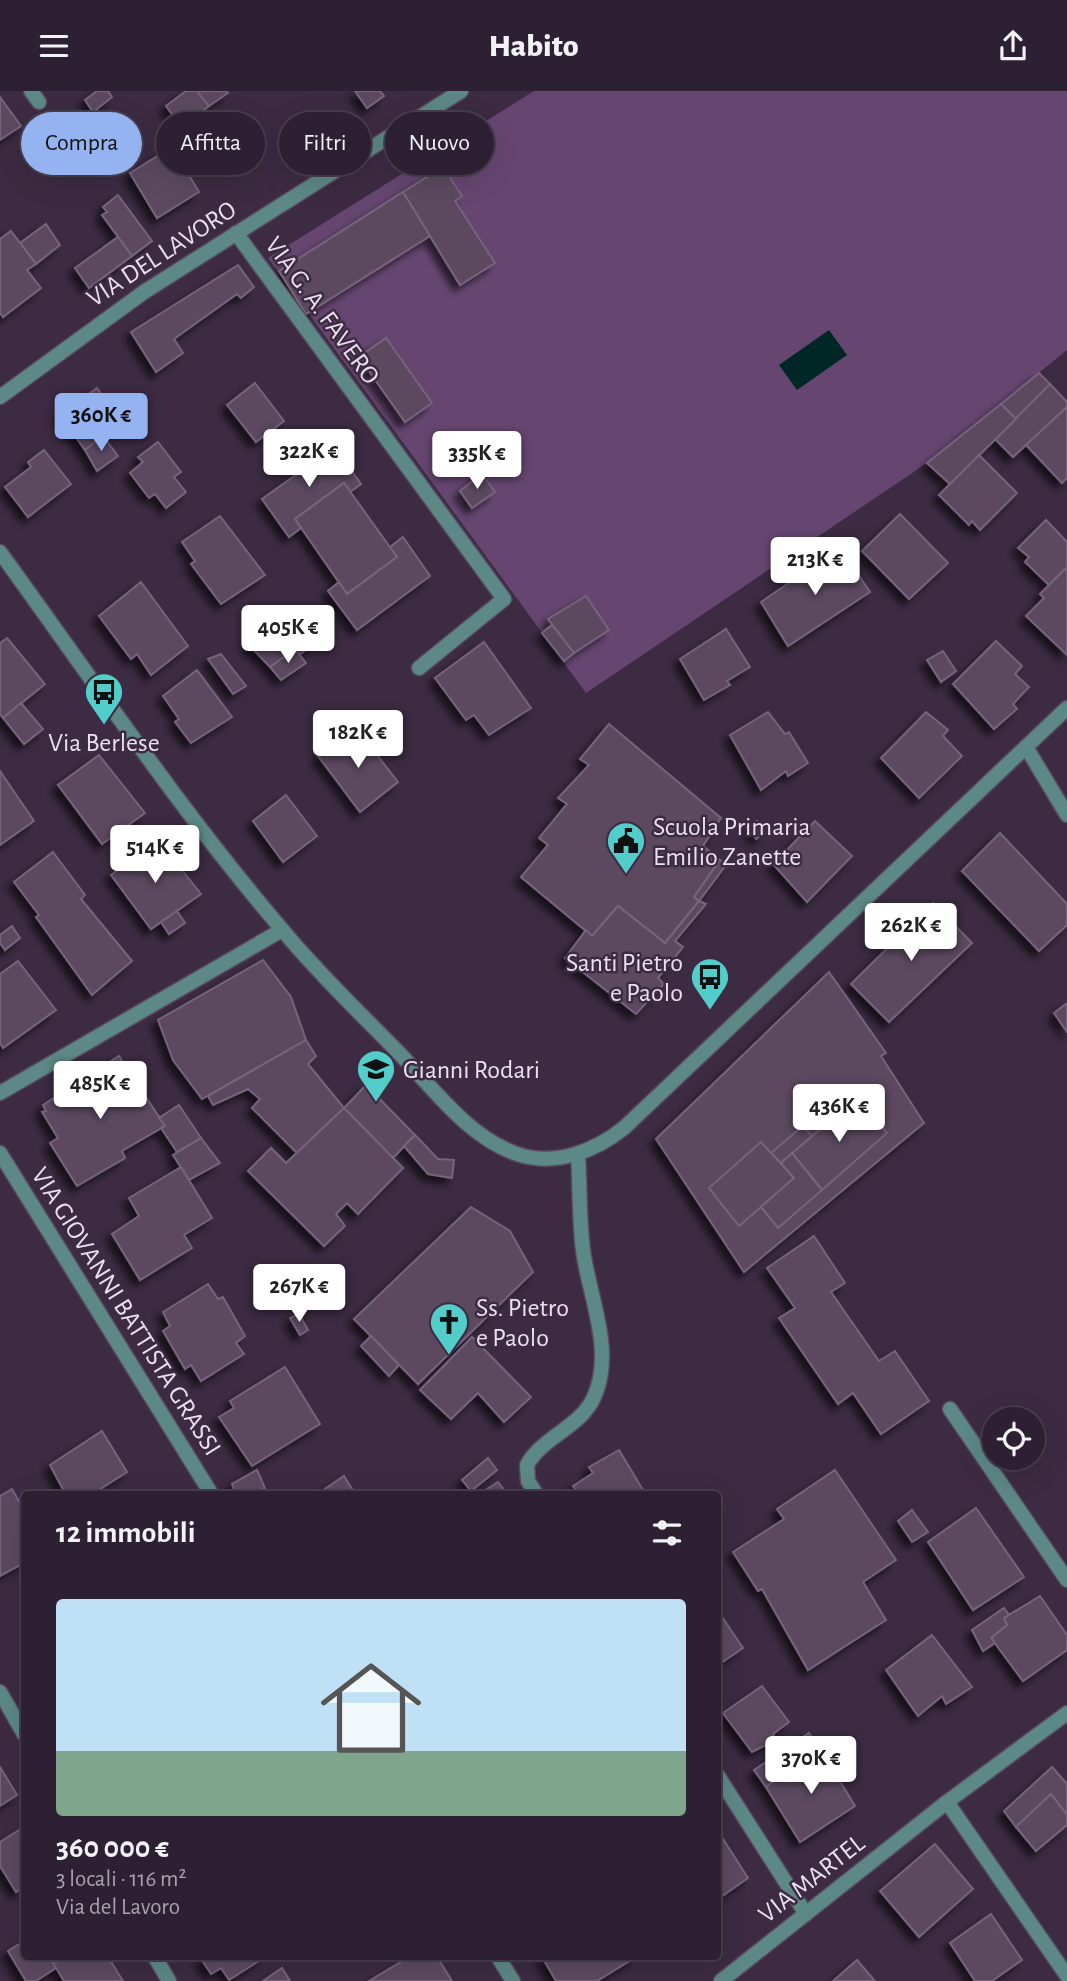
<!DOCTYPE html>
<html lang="it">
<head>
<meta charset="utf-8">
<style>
  :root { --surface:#2d2032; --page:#35283a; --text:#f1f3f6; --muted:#a7a3ac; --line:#483e4d; --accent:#95b2f1 }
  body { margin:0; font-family:"Alegreya Sans",sans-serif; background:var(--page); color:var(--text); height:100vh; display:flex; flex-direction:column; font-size:26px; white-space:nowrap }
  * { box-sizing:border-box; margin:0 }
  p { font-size:23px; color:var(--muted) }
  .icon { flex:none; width:38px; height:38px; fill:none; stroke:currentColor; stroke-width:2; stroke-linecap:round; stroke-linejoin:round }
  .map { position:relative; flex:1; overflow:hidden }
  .panel { position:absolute; left:21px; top:1400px; width:700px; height:469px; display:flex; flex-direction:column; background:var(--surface); border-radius:7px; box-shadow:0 7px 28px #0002,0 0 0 2px var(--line) }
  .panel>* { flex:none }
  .banner { position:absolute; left:21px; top:21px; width:700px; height:63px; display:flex; gap:14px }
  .fabs { position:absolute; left:982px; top:1316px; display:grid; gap:14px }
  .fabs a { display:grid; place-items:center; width:63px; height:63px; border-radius:50%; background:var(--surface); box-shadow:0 7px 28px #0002,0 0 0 2px var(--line); font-size:35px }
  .price { position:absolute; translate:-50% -60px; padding:0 16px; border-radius:7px; background:#fff; color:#222; font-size:23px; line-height:46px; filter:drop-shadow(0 2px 4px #0008) }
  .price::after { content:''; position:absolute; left:50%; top:42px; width:21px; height:16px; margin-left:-10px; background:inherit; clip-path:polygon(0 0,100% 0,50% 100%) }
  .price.on { background:var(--accent); color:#111 }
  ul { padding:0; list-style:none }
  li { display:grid; align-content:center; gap:14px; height:371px; padding:0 35px }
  li span { display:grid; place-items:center; height:217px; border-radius:7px; color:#555 }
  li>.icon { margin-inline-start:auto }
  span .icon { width:126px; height:126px; fill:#fffc; stroke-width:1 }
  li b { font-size:30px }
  h2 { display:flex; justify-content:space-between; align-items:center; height:84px; padding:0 35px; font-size:30px }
  .tag { padding:0 24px; border-radius:32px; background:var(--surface); box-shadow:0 7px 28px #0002,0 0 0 2px var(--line); font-size:24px; line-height:63px }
  .tag.on { background:var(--accent); color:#111 }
  header { display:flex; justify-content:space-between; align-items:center; height:91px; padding:0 35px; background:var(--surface); font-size:32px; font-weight:800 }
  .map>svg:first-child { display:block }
  .green { fill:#664671 }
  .water { fill:#002625 }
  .building { fill:#5b4961; stroke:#76637c; stroke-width:2; filter:url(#shadow) }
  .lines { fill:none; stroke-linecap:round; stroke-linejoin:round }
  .minor-casing { stroke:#58485e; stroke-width:17 }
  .tertiary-casing { stroke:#58485e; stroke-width:17 }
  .minor { stroke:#5c8886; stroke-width:14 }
  .tertiary { stroke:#5c8886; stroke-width:14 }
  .labels { text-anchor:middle; stroke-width:5; stroke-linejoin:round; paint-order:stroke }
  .street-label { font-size:26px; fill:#ebe0ef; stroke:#3c2b42 }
  .poi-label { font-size:26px; fill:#ebe0ef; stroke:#3c2b42; text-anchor:start }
</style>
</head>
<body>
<header><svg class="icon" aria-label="menu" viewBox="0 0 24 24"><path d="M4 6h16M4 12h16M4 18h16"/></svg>Habito<svg class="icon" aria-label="share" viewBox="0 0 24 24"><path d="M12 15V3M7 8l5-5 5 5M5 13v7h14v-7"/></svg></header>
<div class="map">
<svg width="1067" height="1890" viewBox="0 0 1067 1890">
  <defs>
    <filter id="shadow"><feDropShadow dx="-6" dy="6" stdDeviation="3.5" flood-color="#0009"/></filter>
  </defs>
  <rect width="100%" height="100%" fill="#3c2b42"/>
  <path class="green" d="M 534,0 L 1067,0 L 1067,259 L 927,372 L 586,602 L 268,167 Z"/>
  <path class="water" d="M 829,239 L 847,264 L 797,299 L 779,274 Z"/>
  <g class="building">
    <path d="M 97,0 L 108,0 L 112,6 L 93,21 L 85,9 Z"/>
    <path d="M 186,0 L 197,0 L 209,15 L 181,36 L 166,15 Z"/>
    <path d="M 197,0 L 227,0 L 228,2 L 209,15 Z"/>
    <path d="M 355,0 L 380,0 L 384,5 L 367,17 Z"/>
    <path d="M 0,6 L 21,35 L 0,49 Z"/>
    <path d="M 68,47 L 77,60 L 64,70 L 55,57 Z"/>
    <path d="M 172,56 L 199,101 L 157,127 L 130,82 Z"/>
    <path d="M 443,76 L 462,105 L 455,110 L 495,172 L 460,194 L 403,101 Z"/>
    <path d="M 403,101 L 430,145 L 306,223 L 279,180 Z"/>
    <path d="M 118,104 L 152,150 L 132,165 L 102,124 L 107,121 L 103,116 Z"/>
    <path d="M 46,133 L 60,154 L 36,173 L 20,152 Z"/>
    <path d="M 11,140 L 36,173 L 27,179 L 41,197 L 3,226 L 0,222 L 0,148 Z"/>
    <path d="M 118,146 L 132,165 L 89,197 L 75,177 Z"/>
    <path d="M 238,174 L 254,196 L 241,207 L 237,203 L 174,248 L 183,262 L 156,281 L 131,241 Z"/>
    <path d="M 386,247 L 432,312 L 405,331 L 359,266 Z"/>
    <path d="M 1039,282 L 1050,293 L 1016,328 L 1001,313 Z"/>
    <path d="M 255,292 L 284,330 L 256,351 L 227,314 Z"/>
    <path d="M 1050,293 L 1067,311 L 1067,316 L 1013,366 L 995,348 Z"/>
    <path d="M 97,297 L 105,308 L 112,303 L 129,327 L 85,359 L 60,324 Z"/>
    <path d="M 1001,313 L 1016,328 L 950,393 L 927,372 Z"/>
    <path d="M 1067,316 L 1067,387 L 1062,392 L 1026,354 Z"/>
    <path d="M 103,345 L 118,365 L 97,380 L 85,359 Z"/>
    <path d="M 158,351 L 181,381 L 174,386 L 186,401 L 166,417 L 155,403 L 149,407 L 130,382 L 143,371 L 138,366 Z"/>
    <path d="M 335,356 L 361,393 L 350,401 L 344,392 L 295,428 L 301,437 L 289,446 L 262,408 Z"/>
    <path d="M 44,359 L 71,393 L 28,426 L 5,396 L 31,376 L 28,371 Z"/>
    <path d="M 979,364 L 1017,402 L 980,439 L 972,430 L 969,434 L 939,404 Z"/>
    <path d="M 482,383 L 495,401 L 472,417 L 460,400 Z"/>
    <path d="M 344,392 L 397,466 L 347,503 L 295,428 Z"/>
    <path d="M 900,423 L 948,472 L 909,508 L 862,460 Z"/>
    <path d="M 220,425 L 265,484 L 221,513 L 191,473 L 195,470 L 182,451 Z"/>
    <path d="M 1046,429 L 1067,451 L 1067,480 L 1065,478 L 1049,494 L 1025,471 L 1029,466 L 1018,457 Z"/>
    <path d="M 403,446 L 430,485 L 357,539 L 328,500 L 339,491 L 347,503 L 397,466 L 390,456 Z"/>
    <path d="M 840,457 L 870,501 L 788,555 L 761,511 Z"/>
    <path d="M 1065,478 L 1067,480 L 1067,564 L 1026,525 L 1044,507 L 1040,503 Z"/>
    <path d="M 141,491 L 188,555 L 151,584 L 137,563 L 131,568 L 99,525 Z"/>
    <path d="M 586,505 L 609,539 L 574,562 L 548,528 Z"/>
    <path d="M 293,517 L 319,549 L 299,564 L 295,558 L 270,576 L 247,552 Z"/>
    <path d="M 552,534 L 574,562 L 564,570 L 542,542 Z"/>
    <path d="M 726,538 L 750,576 L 727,590 L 730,594 L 704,609 L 680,568 Z"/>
    <path d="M 7,547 L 45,593 L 3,627 L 0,623 L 0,552 Z"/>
    <path d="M 996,550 L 1022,575 L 1015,583 L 1029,596 L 1013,613 L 1017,618 L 994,638 L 953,593 Z"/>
    <path d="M 484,551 L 531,617 L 489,644 L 474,624 L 466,629 L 435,587 Z"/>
    <path d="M 295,558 L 306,572 L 281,589 L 270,576 Z"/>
    <path d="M 943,560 L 956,580 L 941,591 L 927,569 Z"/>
    <path d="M 221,563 L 246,595 L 233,603 L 208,568 Z"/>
    <path d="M 197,579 L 232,626 L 191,652 L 175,631 L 179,628 L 163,605 Z"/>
    <path d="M 21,612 L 43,638 L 24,653 L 3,627 Z"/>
    <path d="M 768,621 L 785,643 L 789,641 L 808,672 L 788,685 L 786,680 L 761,699 L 730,644 Z"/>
    <path d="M 926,621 L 948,639 L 943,645 L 962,665 L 919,707 L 881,667 Z"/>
    <path d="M 609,633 L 721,727 L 703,755 L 720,769 L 694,806 L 699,810 L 665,852 L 618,815 L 592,845 L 521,786 L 548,754 L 539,747 L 567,713 L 558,707 L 589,674 L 580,668 Z"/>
    <path d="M 356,637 L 398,691 L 360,721 L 318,665 Z"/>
    <path d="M 99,664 L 145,722 L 102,753 L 58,694 Z"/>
    <path d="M 0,680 L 34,730 L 0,754 Z"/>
    <path d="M 286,704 L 317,745 L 283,771 L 253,730 Z"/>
    <path d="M 757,730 L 764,742 L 756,748 L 749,735 Z"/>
    <path d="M 815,730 L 852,765 L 807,811 L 773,773 Z"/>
    <path d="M 1000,742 L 1067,813 L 1067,834 L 1039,860 L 962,780 Z"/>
    <path d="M 158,749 L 201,803 L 151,838 L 111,784 Z"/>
    <path d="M 53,761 L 85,804 L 81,808 L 132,870 L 92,904 L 36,826 L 39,824 L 14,791 Z"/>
    <path d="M 720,769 L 726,774 L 699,810 L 694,806 Z"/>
    <path d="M 699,810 L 706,813 L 675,850 L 683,856 L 658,887 L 664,893 L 636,923 L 565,867 L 586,839 L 592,845 L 618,815 L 665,852 Z"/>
    <path d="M 933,812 L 972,852 L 889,931 L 851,893 Z"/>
    <path d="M 177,820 L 185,832 L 169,843 L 161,831 Z"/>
    <path d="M 12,835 L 20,847 L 5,859 L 0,852 L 0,844 Z"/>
    <path d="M 263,869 L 291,906 L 306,949 L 202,1008 L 173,969 L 158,929 Z"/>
    <path d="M 18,870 L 56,919 L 3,957 L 0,952 L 0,883 Z"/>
    <path d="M 829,881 L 886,962 L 881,965 L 924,1032 L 744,1181 L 656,1048 Z"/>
    <path d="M 1067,912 L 1067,941 L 1054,922 Z"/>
    <path d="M 306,949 L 316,965 L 308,973 L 344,1017 L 297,1062 L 252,1017 L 260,1008 L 248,998 L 213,1014 L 208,1005 Z"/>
    <path d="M 119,965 L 165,1035 L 122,1060 L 125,1067 L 77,1095 L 50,1052 L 58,1047 L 42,1021 L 46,1020 L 43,1014 Z"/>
    <path d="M 366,994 L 415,1044 L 393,1067 L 344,1017 Z"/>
    <path d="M 857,1008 L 887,1042 L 822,1099 L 792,1062 Z"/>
    <path d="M 179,1014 L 201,1047 L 177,1061 L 161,1037 L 165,1035 L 159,1027 Z"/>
    <path d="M 344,1017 L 403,1077 L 358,1123 L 347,1112 L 336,1123 L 345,1135 L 324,1155 L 248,1080 L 271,1057 L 286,1072 Z"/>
    <path d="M 803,1035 L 812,1045 L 781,1072 L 771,1062 Z"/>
    <path d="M 415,1044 L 438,1068 L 454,1069 L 452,1087 L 428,1083 L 404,1055 Z"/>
    <path d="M 201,1047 L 220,1072 L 189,1089 L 173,1064 Z"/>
    <path d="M 761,1051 L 794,1087 L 739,1135 L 709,1097 Z"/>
    <path d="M 792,1062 L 822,1099 L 778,1137 L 761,1116 L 794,1087 L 781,1072 Z"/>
    <path d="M 181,1076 L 212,1127 L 184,1144 L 192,1157 L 140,1189 L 112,1143 L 139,1125 L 129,1107 Z"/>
    <path d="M 471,1116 L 510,1140 L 533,1181 L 418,1293 L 354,1228 Z"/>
    <path d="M 814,1145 L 845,1192 L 831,1201 L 879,1270 L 895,1260 L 929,1310 L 881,1343 L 853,1302 L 838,1313 L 779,1227 L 795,1217 L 767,1177 Z"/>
    <path d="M 208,1193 L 218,1208 L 223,1206 L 245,1245 L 236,1252 L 244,1263 L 201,1290 L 191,1274 L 185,1278 L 163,1240 L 170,1235 L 163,1221 Z"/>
    <path d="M 299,1223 L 308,1239 L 300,1244 L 290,1227 Z"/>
    <path d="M 371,1245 L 399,1274 L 389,1285 L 361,1255 Z"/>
    <path d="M 472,1246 L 531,1306 L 504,1331 L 478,1302 L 451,1328 L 420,1299 Z"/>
    <path d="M 285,1276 L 320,1333 L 252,1375 L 219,1326 L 234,1317 L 230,1310 Z"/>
    <path d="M 102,1340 L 127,1381 L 91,1404 L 66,1404 L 50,1374 Z"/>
    <path d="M 619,1359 L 646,1404 L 579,1404 L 573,1395 L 593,1382 L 589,1376 Z"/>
    <path d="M 488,1367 L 497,1379 L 471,1400 L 462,1389 Z"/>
    <path d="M 257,1379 L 265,1397 L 252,1404 L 236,1404 L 232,1393 Z"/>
    <path d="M 835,1379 L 896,1469 L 863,1491 L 886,1529 L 808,1579 L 762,1498 L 758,1500 L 733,1461 L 784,1428 L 777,1418 Z"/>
    <path d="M 344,1385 L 356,1404 L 316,1404 Z"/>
    <path d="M 498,1391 L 508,1404 L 478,1404 Z"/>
    <path d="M 12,1398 L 24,1419 L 24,1472 L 0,1485 L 0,1405 Z"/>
    <path d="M 976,1417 L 1024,1486 L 973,1519 L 928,1451 Z"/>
    <path d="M 912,1419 L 928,1441 L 912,1451 L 898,1430 Z"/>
    <path d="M 1040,1505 L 1067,1544 L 1067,1559 L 1023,1590 L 991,1547 L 1007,1534 L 1004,1527 Z"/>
    <path d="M 1004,1517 L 1009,1524 L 1004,1527 L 1007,1534 L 991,1547 L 995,1552 L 983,1560 L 972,1539 Z"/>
    <path d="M 718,1520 L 743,1557 L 718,1574 Z"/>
    <path d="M 932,1544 L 972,1596 L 946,1613 L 942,1605 L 918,1625 L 886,1579 Z"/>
    <path d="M 762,1595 L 789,1631 L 773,1643 L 776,1649 L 752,1661 L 723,1622 Z"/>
    <path d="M 809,1642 L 821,1659 L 766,1696 L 754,1679 Z"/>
    <path d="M 821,1659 L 855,1715 L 800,1751 L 766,1696 Z"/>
    <path d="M 0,1676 L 17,1704 L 0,1715 Z"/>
    <path d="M 1052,1676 L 1067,1693 L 1067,1724 L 1051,1703 L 1016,1736 L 1004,1720 Z"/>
    <path d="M 1051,1703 L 1067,1724 L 1067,1734 L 1036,1760 L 1016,1736 Z"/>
    <path d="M 24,1736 L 24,1796 L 16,1801 L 0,1775 L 0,1751 Z"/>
    <path d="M 718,1740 L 748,1787 L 718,1808 Z"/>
    <path d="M 935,1753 L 973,1798 L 919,1846 L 880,1800 Z"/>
    <path d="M 991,1823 L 1022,1869 L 992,1890 L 975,1890 L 950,1852 Z"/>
    <path d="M 24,1850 L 24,1866 L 65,1866 L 53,1872 L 56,1877 L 36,1890 L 26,1890 L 8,1860 Z"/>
    <path d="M 65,1866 L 108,1866 L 123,1890 L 64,1890 L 53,1872 Z"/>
    <path d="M 200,1866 L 265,1866 L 229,1889 L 221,1877 L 211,1883 Z"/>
    <path d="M 409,1866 L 437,1866 L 452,1890 L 369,1890 Z"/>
    <path d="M 542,1866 L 636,1866 L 597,1890 L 556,1890 Z"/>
    <path d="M 857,1869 L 875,1890 L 833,1890 Z"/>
    <path d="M 282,1877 L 290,1890 L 263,1890 Z"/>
  </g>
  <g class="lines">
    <g class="minor-casing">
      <g id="minor">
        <path d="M 31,0 L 39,11"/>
        <path d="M 236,142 L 504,508 L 419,577"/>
        <path d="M 0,461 C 93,589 182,722 285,842 C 320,884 360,922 398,961 C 433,997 468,1046 517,1063 C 555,1076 596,1060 625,1036 L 1067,617"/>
        <path d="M 1026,656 L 1067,724"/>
        <path d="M 0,1002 L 282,839"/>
        <path d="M 0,1062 L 212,1404"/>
        <path d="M 950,1318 L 1067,1489"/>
        <path d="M 537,1404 L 528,1390 L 527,1374 C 542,1346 581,1336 594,1306 C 615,1260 589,1206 583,1159 C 579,1127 580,1095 578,1063"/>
        <path d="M 0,1601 L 24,1643"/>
        <path d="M 718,1685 L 806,1823"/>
        <path d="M 947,1711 L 1067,1885"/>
        <path d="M 155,1866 L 169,1890"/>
        <path d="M 498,1866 L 513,1890"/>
        <path d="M 721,1890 L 947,1711 L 1067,1622"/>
      </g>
    </g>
    <g class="tertiary-casing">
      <path id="tertiary" d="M 0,306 L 144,201 L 461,0"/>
    </g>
    <use href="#minor" class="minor"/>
    <use href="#tertiary" class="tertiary"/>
  </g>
  <defs>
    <g id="bus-pin" transform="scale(2.0125)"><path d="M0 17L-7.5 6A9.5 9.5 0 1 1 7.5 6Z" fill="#53cdc9" stroke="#3c2b42"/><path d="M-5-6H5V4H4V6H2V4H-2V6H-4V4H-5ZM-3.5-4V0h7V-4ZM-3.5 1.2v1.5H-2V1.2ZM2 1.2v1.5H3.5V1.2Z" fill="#111"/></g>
    <g id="civic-pin" transform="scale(2.0125)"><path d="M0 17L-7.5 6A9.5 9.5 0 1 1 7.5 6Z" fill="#53cdc9" stroke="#3c2b42"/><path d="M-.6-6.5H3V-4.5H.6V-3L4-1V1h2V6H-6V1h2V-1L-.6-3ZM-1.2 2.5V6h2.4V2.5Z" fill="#111"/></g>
    <g id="school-pin" transform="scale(2.0125)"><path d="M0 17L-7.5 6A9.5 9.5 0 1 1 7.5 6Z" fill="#53cdc9" stroke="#3c2b42"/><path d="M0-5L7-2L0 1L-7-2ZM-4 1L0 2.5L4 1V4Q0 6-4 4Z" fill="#111"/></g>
    <g id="church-pin" transform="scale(2.0125)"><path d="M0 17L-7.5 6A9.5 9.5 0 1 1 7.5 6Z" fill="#53cdc9" stroke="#3c2b42"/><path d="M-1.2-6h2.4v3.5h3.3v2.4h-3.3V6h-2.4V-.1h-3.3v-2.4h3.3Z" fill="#111"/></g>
  </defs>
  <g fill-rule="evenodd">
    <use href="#bus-pin" x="104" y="601"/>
    <use href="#civic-pin" x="626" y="750"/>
    <use href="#bus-pin" x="710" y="886"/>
    <use href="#school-pin" x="376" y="978"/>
    <use href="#church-pin" x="449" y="1231"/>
  </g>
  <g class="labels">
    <g class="street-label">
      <text transform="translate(161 162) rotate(-33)" y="9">VIA DEL LAVORO</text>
      <text transform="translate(323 219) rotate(54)" y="9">VIA G. A. FAVERO</text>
      <text transform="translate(127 1220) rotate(58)" y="9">VIA GIOVANNI BATTISTA GRASSI</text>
      <text transform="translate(811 1787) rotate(-38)" y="9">VIA MARTEL</text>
    </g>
    <g class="poi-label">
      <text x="104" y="660" text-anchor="middle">Via Berlese</text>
      <text x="653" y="744">Scuola Primaria<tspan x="653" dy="30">Emilio Zanette</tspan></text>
      <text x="683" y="880" text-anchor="end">Santi Pietro<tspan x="683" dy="30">e Paolo</tspan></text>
      <text x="403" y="987">Gianni Rodari</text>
      <text x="476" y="1225">Ss. Pietro<tspan x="476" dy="30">e Paolo</tspan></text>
    </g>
  </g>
</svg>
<div class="fabs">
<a><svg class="icon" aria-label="locate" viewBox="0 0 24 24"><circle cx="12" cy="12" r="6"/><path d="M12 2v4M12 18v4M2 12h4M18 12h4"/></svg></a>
</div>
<b class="price on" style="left:101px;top:362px">360K €</b>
<b class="price" style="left:309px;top:398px">322K €</b>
<b class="price" style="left:477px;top:400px">335K €</b>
<b class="price" style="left:815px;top:506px">213K €</b>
<b class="price" style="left:288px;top:574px">405K €</b>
<b class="price" style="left:358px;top:679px">182K €</b>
<b class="price" style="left:155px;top:794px">514K €</b>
<b class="price" style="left:911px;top:872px">262K €</b>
<b class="price" style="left:100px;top:1030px">485K €</b>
<b class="price" style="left:839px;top:1053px">436K €</b>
<b class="price" style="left:299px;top:1233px">267K €</b>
<b class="price" style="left:811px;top:1705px">370K €</b>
<div class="banner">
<a class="tag on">Compra</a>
<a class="tag">Affitta</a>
<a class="tag">Filtri</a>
<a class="tag">Nuovo</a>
</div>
<section class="panel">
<h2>12 immobili<svg class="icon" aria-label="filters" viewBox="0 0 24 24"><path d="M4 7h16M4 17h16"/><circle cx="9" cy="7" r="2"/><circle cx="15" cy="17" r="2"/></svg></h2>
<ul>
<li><span style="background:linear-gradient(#bfe0f5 70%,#7fa58c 0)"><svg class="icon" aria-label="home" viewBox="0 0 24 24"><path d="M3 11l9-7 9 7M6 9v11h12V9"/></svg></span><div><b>360 000 €</b><p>3 locali · 116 m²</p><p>Via del Lavoro</p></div></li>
</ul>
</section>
</div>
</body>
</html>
